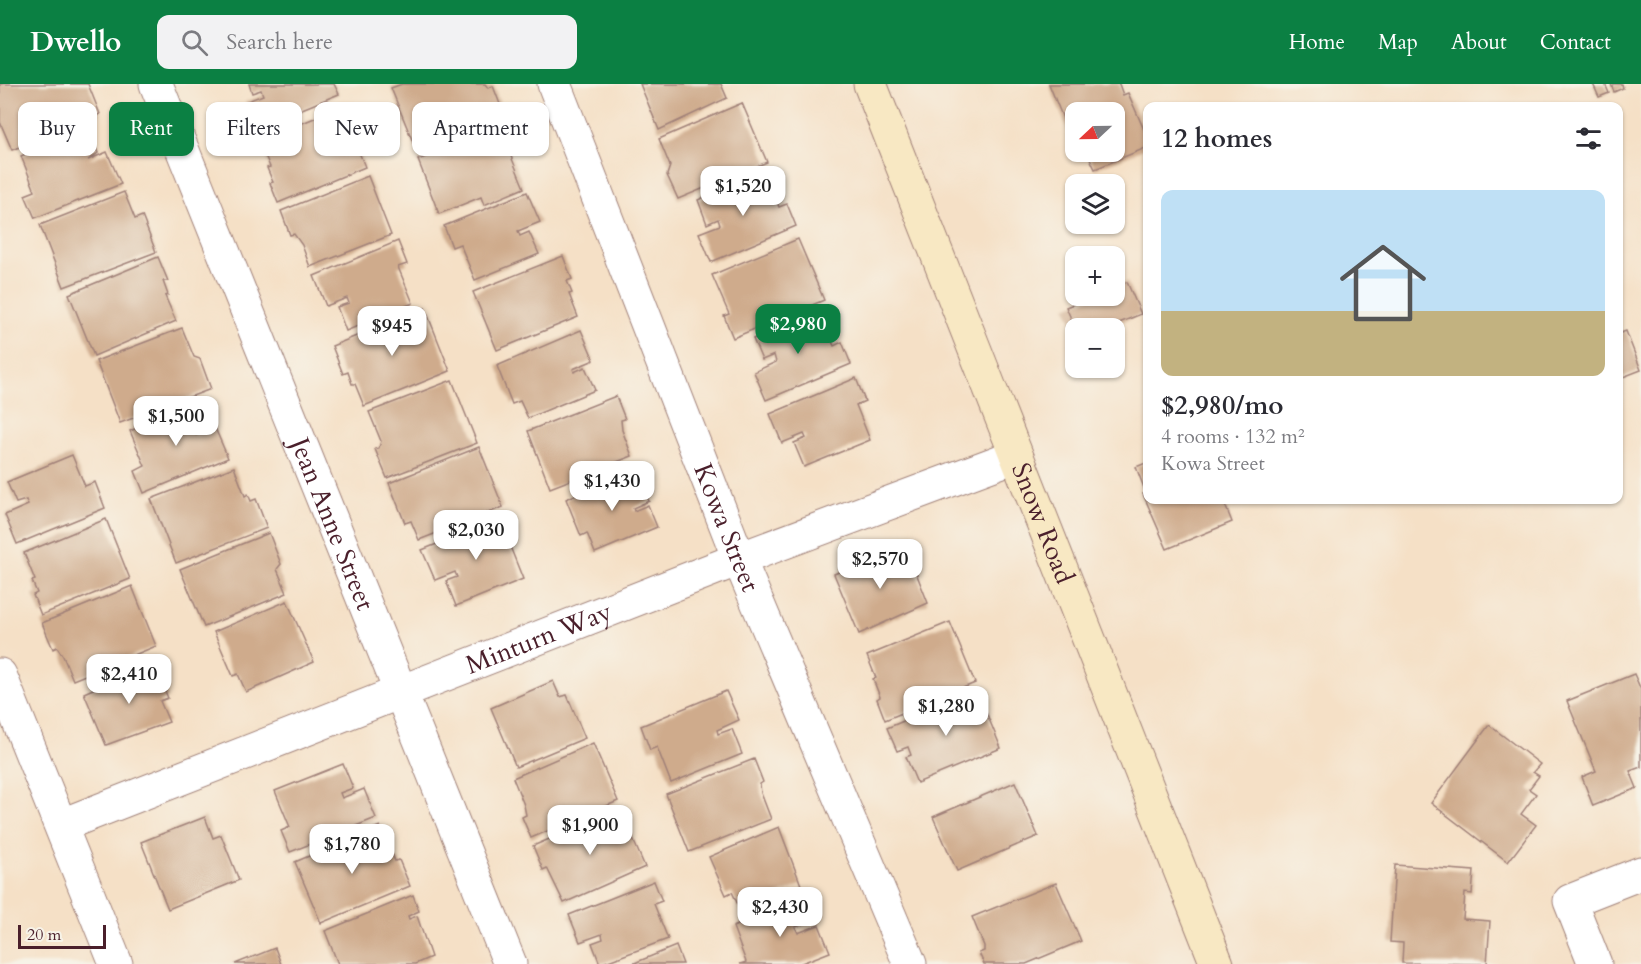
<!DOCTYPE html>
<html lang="en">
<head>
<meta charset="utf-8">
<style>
  :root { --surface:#fff; --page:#f2f2f3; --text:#2b2b33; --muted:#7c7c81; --line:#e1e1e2; --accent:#0b8043 }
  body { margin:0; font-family:Cardo,serif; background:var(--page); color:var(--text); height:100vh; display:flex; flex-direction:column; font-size:22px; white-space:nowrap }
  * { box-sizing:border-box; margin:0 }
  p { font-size:20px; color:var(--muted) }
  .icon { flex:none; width:33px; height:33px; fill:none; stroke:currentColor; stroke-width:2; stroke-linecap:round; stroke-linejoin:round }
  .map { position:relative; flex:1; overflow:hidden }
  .details { position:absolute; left:1143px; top:18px; width:480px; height:402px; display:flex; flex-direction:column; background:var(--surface); border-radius:12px; box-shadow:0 2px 4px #0004 }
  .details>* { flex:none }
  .guide { position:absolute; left:18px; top:18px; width:570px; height:54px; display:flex; gap:12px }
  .needle { width:39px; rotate:248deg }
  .fabs { position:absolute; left:1065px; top:18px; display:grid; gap:12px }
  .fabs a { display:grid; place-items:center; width:60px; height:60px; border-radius:12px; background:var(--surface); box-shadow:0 2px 4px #0004; font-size:30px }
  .scale { position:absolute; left:18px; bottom:15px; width:88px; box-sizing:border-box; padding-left:6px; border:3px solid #4a1f2b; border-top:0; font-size:16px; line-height:21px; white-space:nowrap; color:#4a1f2b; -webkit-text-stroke:4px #f7f3e8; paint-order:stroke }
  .price { position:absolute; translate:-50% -51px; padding:0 14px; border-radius:12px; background:#fff; color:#222; font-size:20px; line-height:39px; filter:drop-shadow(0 2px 3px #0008) }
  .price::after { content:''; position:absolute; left:50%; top:36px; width:18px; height:14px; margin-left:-9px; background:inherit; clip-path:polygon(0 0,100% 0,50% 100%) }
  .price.current { background:var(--accent); color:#fff }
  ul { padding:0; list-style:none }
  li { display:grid; align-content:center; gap:12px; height:318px; padding:0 18px }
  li+li { border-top:2px solid var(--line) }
  li span { display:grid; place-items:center; height:186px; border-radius:12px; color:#555 }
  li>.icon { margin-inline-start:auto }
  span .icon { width:108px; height:108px; fill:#fffc; stroke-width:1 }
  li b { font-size:26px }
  h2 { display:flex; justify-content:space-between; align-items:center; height:72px; padding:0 18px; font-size:26px }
  .pill { padding:0 21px; border-radius:12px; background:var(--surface); box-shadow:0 2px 4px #0004; font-size:21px; line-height:54px }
  .pill.current { background:var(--accent); color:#fff }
  header { display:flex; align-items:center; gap:36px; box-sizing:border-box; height:84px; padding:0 30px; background:var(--accent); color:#fff }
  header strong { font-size:28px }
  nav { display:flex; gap:33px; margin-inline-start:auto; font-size:21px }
  .search { width:420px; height:54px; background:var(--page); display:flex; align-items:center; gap:15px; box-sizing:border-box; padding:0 21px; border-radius:12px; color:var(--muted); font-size:22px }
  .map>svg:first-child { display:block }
  .building { fill:#cfab8c }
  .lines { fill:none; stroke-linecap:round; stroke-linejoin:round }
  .street-casing { stroke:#a08078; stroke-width:35 }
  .secondary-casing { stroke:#a08078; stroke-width:35 }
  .street { stroke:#fff; stroke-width:33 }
  .secondary { stroke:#f8e8c3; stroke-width:33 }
  .labels { text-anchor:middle; stroke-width:5; stroke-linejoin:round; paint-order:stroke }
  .street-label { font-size:26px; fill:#4a1f2b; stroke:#f7f3e8 }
</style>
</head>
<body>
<header>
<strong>Dwello</strong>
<div class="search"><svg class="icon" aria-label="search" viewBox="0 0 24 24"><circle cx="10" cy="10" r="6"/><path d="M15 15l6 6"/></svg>Search here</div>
<nav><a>Home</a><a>Map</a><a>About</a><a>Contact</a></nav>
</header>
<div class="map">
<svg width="1641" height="880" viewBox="0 0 1641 880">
  <rect width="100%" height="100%" fill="#f7f3e8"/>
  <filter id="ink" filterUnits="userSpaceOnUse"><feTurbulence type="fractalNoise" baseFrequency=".0167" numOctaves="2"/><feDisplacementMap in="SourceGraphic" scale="12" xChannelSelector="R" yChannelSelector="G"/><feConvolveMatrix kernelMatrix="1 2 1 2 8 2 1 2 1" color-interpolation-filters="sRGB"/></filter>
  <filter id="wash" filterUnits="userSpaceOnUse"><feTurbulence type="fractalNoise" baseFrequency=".008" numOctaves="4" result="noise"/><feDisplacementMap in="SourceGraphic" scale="24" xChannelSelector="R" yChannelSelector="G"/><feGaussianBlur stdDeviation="1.35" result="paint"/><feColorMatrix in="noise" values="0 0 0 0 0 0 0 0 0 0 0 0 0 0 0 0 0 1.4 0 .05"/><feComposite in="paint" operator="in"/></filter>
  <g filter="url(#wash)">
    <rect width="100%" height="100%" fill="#f5e0c6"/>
    <g id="blocks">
      <g class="building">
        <path d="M 0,0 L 88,0 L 100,30 L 12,66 L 0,38 Z"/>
        <path d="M 249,0 L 334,0 L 339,10 L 255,44 L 245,18 L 263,11 L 261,6 L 252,9 Z"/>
        <path d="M 402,0 L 485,0 L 488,4 L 493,2 L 503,28 L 415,63 L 391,4 Z"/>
        <path d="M 640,0 L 721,0 L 727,14 L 659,46 Z"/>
        <path d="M 1049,0 L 1119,0 L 1123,11 L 1128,9 L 1148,55 L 1148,63 L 1095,85 L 1087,68 L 1114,68 L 1114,28 L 1076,28 L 1075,64 Z"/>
        <path d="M 1593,0 L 1605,0 L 1609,9 L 1599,13 Z"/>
        <path d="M 1611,0 L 1622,0 L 1623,4 L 1614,8 Z"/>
        <path d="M 742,19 L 767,78 L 678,115 L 667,91 L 670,82 L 659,55 Z"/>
        <path d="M 341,23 L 365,83 L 278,119 L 270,99 L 273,98 L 267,84 L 270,83 L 259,57 Z"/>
        <path d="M 499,43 L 524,104 L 484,121 L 481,113 L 439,130 L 418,76 Z"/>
        <path d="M 88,44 L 98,69 L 88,76 L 107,68 L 121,100 L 35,134 L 25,111 L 35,107 L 21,72 Z"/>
        <path d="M 764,88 L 779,123 L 787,120 L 796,142 L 711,178 L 699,149 L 720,141 L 718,135 L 707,140 L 698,116 Z"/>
        <path d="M 368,92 L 391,151 L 310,183 L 302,161 L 294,150 L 290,151 L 281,127 Z"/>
        <path d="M 124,108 L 135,135 L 142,132 L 156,168 L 64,203 L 40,141 Z"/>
        <path d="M 527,108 L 540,138 L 518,147 L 520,152 L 529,148 L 539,170 L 475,196 L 460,160 L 452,163 L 444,142 Z"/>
        <path d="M 798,155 L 824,216 L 733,254 L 724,232 L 729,230 L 712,191 Z"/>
        <path d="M 398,157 L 407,180 L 398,183 L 413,219 L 346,247 L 337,223 L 349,219 L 347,214 L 326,222 L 314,192 Z"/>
        <path d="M 563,172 L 572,195 L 567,197 L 572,209 L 569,210 L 578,233 L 497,266 L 473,208 Z"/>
        <path d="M 158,173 L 168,197 L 163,197 L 168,211 L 165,212 L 176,237 L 94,272 L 69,210 Z"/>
        <path d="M 1127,198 L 1141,230 L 1107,244 L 1075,244 L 1066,223 L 1094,212 L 1114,212 L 1114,203 Z"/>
        <path d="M 425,224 L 450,287 L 364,322 L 355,300 L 352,300 L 348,288 L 343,290 L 332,262 Z"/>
        <path d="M 819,227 L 834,262 L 842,258 L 851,280 L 766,316 L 754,288 L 776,278 L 774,271 L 762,276 L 753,255 Z"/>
        <path d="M 182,244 L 194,273 L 200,275 L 211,305 L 120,339 L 96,277 Z"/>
        <path d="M 581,246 L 594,276 L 573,285 L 574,288 L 585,283 L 595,306 L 528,334 L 520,317 L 512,320 L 497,282 Z"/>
        <path d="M 1626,247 L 1641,286 L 1618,295 L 1618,250 Z"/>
        <path d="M 856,294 L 865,317 L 856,321 L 870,356 L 804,383 L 794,359 L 806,354 L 804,350 L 782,359 L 770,330 Z"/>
        <path d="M 452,296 L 477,359 L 387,394 L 375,365 L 379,364 L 381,357 L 369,328 Z"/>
        <path d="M 616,312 L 625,335 L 621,336 L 622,346 L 632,372 L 550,404 L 528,347 Z"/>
        <path d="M 199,318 L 209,342 L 195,348 L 196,351 L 215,344 L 228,374 L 144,409 L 135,387 L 145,382 L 130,347 Z"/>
        <path d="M 479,363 L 503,423 L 419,456 L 411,437 L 405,439 L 389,399 Z"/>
        <path d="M 72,371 L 85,402 L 95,398 L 105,424 L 17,460 L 5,431 L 28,421 L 26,416 L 16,419 L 7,398 Z"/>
        <path d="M 1148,378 L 1148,416 L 1223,416 L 1232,438 L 1167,465 L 1143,410 L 1146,409 L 1136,383 Z"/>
        <path d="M 234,383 L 245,412 L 248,410 L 251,417 L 256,415 L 267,444 L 176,479 L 151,415 Z"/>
        <path d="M 635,386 L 649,417 L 633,424 L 634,427 L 648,421 L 657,443 L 595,469 L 587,449 L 581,452 L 566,415 Z"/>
        <path d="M 509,431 L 517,451 L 507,455 L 523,495 L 456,522 L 446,497 L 457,493 L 455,488 L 435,496 L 422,466 Z"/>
        <path d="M 106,435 L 130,495 L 41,531 L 33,511 L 37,509 L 32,497 L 35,496 L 24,469 Z"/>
        <path d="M 269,449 L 281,480 L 277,485 L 287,509 L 204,543 L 180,485 Z"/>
        <path d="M 898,464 L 906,484 L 913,481 L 928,519 L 859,550 L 834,490 Z"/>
        <path d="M 132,502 L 156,562 L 73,596 L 63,572 L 57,563 L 53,565 L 42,539 Z"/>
        <path d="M 287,517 L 314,578 L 246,608 L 238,590 L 233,592 L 214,548 Z"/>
        <path d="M 950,538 L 975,599 L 885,636 L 877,615 L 880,613 L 873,595 L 876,594 L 867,572 Z"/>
        <path d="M 153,579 L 168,614 L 160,617 L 169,638 L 106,661 L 84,609 Z"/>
        <path d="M 1634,590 L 1641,606 L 1641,683 L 1630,687 L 1637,704 L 1593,722 L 1582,693 L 1596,687 L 1567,617 Z"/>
        <path d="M 553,597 L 560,613 L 567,611 L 585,654 L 516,683 L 491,624 Z"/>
        <path d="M 977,606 L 1001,664 L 917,699 L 906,673 L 911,671 L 908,663 L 897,667 L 887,644 Z"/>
        <path d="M 726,607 L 739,636 L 717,646 L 718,650 L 732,645 L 742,670 L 671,699 L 657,663 L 650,666 L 641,642 Z"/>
        <path d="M 1489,641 L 1540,680 L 1533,688 L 1539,692 L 1529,705 L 1536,710 L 1521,730 L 1536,741 L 1508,778 L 1431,719 Z"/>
        <path d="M 593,659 L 618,717 L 531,754 L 522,733 L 526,731 L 524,721 L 513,694 Z"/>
        <path d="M 754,675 L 763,698 L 760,700 L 761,709 L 771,735 L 689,768 L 666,710 Z"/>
        <path d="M 343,680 L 353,704 L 340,709 L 342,714 L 364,705 L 376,734 L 290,768 L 281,747 L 290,743 L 275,707 Z"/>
        <path d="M 1015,698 L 1038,752 L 957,787 L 933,733 Z"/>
        <path d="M 620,725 L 645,783 L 564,819 L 547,784 L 543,786 L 533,762 Z"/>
        <path d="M 205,733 L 213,754 L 221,751 L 239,796 L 168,825 L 141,758 Z"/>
        <path d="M 380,742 L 395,777 L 399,776 L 410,802 L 321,839 L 295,778 Z"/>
        <path d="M 779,743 L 801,801 L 741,827 L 732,808 L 726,811 L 709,773 Z"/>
        <path d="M 1395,781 L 1474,787 L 1472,810 L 1465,809 L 1463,835 L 1490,837 L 1487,880 L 1402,879 L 1403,859 L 1390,858 Z"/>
        <path d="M 654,797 L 662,817 L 654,820 L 668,855 L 600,880 L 592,859 L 603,855 L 602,850 L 580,858 L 569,831 Z"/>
        <path d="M 1056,799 L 1081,857 L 1026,880 L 984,880 L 979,869 L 984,867 L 984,862 L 972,833 Z"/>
        <path d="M 413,811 L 419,827 L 408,832 L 409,835 L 417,832 L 431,873 L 415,880 L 338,880 L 325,847 Z"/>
        <path d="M 798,817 L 807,839 L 795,843 L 798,849 L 819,841 L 830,868 L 799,880 L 740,880 L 746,878 L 733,843 Z"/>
        <path d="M 676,862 L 683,880 L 632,880 Z"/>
        <path d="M 275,864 L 281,880 L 235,880 Z"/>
      </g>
    </g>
  </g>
  <g filter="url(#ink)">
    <use href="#blocks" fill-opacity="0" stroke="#a08078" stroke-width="1.5"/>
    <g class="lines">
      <g class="street-casing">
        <g id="street">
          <path id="s1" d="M 156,0 L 510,880"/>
          <path id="s2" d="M 554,0 L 739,475 L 910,880"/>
          <path d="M 0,591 L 116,880"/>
          <path id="s3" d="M 62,741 L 739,475 L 1015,372"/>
          <path d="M 1595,880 L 1570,817 L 1641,789"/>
        </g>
      </g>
      <g class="secondary-casing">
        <g id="secondary">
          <path id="s4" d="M 870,0 L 1217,880"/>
        </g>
      </g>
      <use href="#street" class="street"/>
      <use href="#secondary" class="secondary"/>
    </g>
  </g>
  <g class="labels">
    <g class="street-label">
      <text dy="9" stroke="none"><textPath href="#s1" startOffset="474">Jean Anne Street</textPath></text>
      <text dy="9" stroke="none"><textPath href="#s4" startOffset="472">Snow Road</textPath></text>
      <text dy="9" stroke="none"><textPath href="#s2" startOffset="476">Kowa Street</textPath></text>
      <text dy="9" stroke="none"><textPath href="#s3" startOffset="512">Minturn Way</textPath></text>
    </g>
  </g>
</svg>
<div class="fabs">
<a><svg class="needle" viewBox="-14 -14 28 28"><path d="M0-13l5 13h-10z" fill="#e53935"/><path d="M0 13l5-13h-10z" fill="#7c7c81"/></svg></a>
<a><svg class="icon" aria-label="layers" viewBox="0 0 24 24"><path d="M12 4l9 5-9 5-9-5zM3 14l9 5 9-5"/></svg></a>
<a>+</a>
<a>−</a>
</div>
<div class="scale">20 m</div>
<b class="price" style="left:743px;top:133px">$1,520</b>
<b class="price current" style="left:798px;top:271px">$2,980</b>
<b class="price" style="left:392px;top:273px">$945</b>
<b class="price" style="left:176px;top:363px">$1,500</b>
<b class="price" style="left:612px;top:428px">$1,430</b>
<b class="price" style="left:476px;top:477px">$2,030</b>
<b class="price" style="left:880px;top:506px">$2,570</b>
<b class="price" style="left:129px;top:621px">$2,410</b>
<b class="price" style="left:946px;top:653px">$1,280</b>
<b class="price" style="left:590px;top:772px">$1,900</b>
<b class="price" style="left:352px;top:791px">$1,780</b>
<b class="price" style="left:780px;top:854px">$2,430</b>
<div class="guide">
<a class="pill">Buy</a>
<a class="pill current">Rent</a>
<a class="pill">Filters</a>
<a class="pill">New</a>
<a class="pill">Apartment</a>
</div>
<section class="details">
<h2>12 homes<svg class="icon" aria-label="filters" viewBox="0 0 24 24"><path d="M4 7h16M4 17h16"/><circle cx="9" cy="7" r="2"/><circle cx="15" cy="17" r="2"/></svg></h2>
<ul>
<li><span style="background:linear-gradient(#bfe0f5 65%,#c2b280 0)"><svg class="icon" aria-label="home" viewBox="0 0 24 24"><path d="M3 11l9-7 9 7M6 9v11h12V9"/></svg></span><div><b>$2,980/mo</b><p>4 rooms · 132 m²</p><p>Kowa Street</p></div></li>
</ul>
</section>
</div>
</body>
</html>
